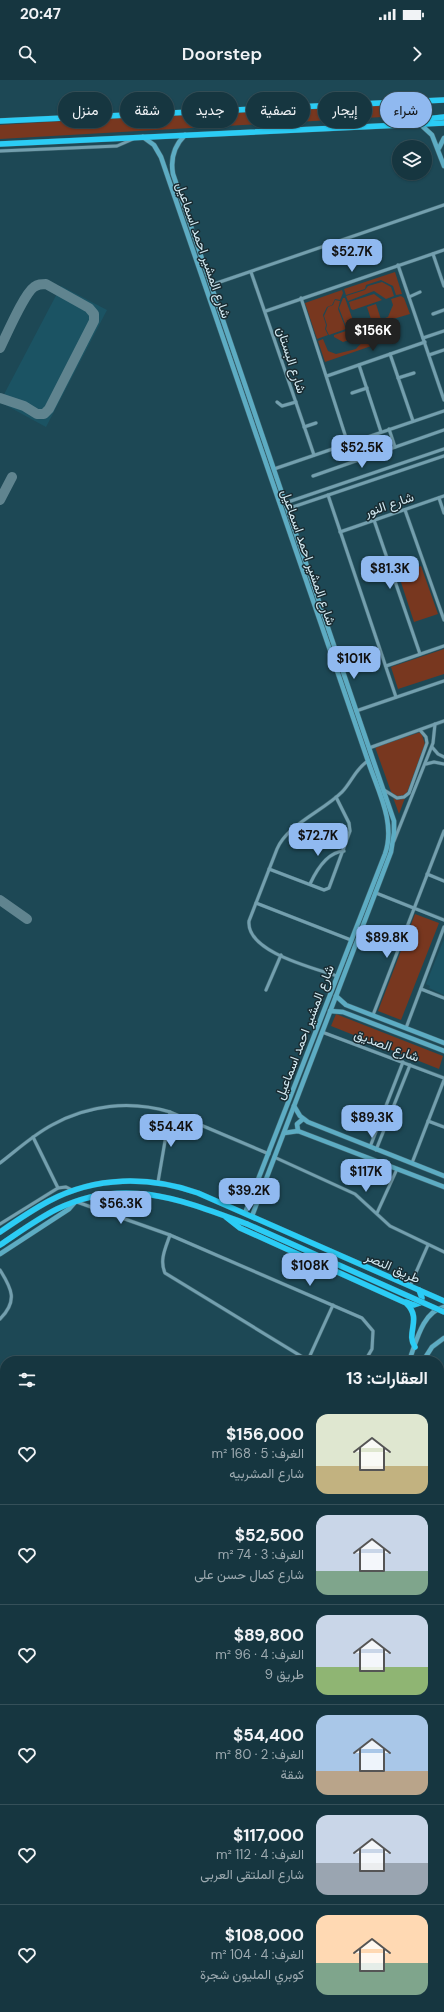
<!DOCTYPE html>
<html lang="ar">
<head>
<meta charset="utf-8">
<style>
  :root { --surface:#163640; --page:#1f3e47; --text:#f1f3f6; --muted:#9eabb1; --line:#355059; --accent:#90b9f0 }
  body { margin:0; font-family:"DM Sans",Vazirmatn,sans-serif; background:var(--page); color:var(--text); direction:rtl; height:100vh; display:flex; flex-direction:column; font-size:15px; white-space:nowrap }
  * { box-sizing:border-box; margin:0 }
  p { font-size:13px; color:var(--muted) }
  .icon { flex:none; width:22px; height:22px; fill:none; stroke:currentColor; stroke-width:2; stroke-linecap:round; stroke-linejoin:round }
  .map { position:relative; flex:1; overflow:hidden; direction:ltr }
  .drawer { position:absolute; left:0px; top:1276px; width:444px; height:656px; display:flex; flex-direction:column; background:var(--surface); border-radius:16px 16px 0 0; box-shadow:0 1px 3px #0004,0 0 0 1px var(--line); direction:rtl }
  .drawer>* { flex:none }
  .top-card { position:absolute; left:12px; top:12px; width:420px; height:36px; direction:rtl; display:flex; gap:8px }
  .fabs { position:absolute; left:392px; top:60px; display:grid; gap:8px }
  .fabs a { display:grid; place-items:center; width:40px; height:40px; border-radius:50%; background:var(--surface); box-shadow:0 1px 3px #0004,0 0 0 1px var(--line); font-size:20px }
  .price { position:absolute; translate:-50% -34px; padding:0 9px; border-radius:8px; background:var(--accent); color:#111; font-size:13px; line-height:26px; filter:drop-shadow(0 1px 2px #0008) }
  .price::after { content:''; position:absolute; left:50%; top:24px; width:12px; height:9px; margin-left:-6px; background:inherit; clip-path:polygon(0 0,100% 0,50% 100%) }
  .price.active { background:#222; color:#fff }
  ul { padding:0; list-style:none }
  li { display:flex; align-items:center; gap:12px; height:100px; padding:0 16px }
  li+li { border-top:1px solid var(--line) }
  li span { display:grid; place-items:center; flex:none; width:112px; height:80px; border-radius:12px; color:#555 }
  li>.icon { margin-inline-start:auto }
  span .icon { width:48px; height:48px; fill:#fffc; stroke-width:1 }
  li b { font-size:17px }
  h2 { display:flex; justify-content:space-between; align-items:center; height:48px; padding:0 16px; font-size:17px }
  .pill { padding:0 14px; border-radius:18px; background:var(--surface); box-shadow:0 1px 3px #0004,0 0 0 1px var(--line); font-size:14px; line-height:36px }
  .pill.active { background:var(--accent); color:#111 }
  .status { display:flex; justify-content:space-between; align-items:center; height:28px; padding:0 20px; background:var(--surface); direction:ltr }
  .status svg { height:11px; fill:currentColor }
  header { display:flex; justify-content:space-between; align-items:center; height:52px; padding:0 16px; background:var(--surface); font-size:18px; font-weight:600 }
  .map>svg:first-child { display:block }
  .built { fill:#1b5363 }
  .green { fill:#78371f }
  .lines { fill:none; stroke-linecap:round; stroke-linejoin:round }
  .taxiway { stroke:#60848f; stroke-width:10 }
  .street-casing { stroke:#3f6671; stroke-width:4 }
  .secondary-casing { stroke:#3f6671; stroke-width:5.5 }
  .primary-casing { stroke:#3f6671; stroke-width:6 }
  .highway-casing { stroke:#3f6671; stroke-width:6 }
  .street { stroke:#739fae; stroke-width:3 }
  .secondary { stroke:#5dacc3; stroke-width:4.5 }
  .primary { stroke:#48bad9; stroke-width:5 }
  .highway { stroke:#2bccf5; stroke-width:5.5 }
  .highway-bridge-casing { stroke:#3f6671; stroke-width:6; stroke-linecap:butt }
  .highway-bridge { stroke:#2bccf5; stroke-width:5.5 }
  .labels { text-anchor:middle; stroke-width:3; stroke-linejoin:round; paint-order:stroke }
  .street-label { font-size:13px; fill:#d3eaf2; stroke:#192b31 }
</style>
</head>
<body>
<div class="status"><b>20:47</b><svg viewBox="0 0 49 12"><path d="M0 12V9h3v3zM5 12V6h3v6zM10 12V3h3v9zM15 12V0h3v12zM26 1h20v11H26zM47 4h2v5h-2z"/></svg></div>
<header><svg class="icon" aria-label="forward" viewBox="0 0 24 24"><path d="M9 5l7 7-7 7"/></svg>Doorstep<svg class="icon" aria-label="search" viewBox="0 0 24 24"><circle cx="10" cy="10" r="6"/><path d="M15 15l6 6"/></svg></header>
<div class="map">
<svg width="444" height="1932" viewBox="0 0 444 1932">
  <rect width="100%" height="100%" fill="#1d4855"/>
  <g class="built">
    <path d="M 61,206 L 107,230 L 46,347 L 0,322 Z"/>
    <path d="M 444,859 L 444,915 L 429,908 L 430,906 L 426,904 Z"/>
  </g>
  <g class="green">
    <path d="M 414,24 L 417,35 L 0,59 L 0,45 L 170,34 Z"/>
    <path d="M 395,192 L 402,214 L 396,215 L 393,206 L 381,200 L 366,205 L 365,209 L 346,215 L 344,209 Z"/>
    <path d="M 382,202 L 391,207 L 394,216 L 386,219 L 374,211 L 348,221 L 346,216 L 365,210 L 368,206 Z"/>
    <path d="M 342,210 L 343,213 L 340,220 L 335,219 L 332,225 L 327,227 L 323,235 L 326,245 L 325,249 L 328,255 L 317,259 L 305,223 Z"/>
    <path d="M 374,214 L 382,220 L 353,230 L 351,229 L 349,222 Z"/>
    <path d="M 401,216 L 404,218 L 410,234 L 383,242 L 382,239 L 388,237 L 393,225 L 391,219 Z"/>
    <path d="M 343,218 L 345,218 L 355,246 L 347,249 L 339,228 Z"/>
    <path d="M 335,220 L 340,221 L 338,229 L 346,249 L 329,255 L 326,249 L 327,245 L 324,236 L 328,227 L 333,225 Z"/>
    <path d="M 376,224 L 386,255 L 377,258 L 367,227 Z"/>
    <path d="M 370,243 L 373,252 L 343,262 L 334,257 L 334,255 Z"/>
    <path d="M 323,259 L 328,271 L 336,274 L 356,269 C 365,259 363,263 375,259 L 377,264 L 325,282 L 318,261 Z"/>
    <path d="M 421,486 L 438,534 L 414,542 L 398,493 Z"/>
    <path d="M 444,569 L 444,594 L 398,609 L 391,587 Z"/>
    <path d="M 421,652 L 425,664 L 399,734 L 375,667 Z"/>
    <path d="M 415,834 L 439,843 L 401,940 L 378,931 Z"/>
    <path d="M 336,934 L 443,976 L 439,989 L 331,946 Z"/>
    <path d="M 442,1862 L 444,1862 L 444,1913 L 439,1912 L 439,1872 Z"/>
  </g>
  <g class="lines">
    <g class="taxiway">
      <path d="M 0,268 C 7,254 24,214 34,207 C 38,204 41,204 46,204 L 89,228 L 94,234 L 94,241 L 49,329 L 44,334 L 37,334 L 24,326 L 0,318"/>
      <path d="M 0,420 L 12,397"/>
      <path d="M 0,820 L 27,839"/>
    </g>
    <g class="street-casing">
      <g id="street">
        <path d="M 0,71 L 117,66 L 133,59"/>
        <path d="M 433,174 L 444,206"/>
        <path d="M 398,185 L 444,320"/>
        <path d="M 251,192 L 314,375"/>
        <path d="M 211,205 L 444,125"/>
        <path d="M 409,217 L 420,212"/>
        <path d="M 301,218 L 348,364"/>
        <path d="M 266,231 L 444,170"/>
        <path d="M 433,234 L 444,230"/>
        <path d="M 423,258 L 444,251"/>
        <path d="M 390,274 L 413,341"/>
        <path d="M 429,275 L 444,270"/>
        <path d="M 359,285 L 381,352"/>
        <path d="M 327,296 L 425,262"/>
        <path d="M 398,298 L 414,293"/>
        <path d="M 352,313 L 367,308"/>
        <path d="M 277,322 L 282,326 L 296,322"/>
        <path d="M 304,347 L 316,343"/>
        <path d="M 389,349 L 395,367"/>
        <path d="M 353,362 L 360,379"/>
        <path d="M 274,389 L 444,331"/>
        <path d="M 313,396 L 444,350"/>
        <path d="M 328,415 L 396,617"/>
        <path d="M 439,418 L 444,433"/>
        <path d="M 285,423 L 444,369"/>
        <path d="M 287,429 L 444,376"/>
        <path d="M 405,430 L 444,540"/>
        <path d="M 374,440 L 420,574"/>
        <path d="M 340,452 L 444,416"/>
        <path d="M 386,586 L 444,566"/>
        <path d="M 356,631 L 444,601"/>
        <path d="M 432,667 L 438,674 L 444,677"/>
        <path d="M 369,668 L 444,641"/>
        <path d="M 426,684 L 434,682 L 444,684"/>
        <path d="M 384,710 L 397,718 L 404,717 L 409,713 L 427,663 L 426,657 L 420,650"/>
        <path d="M 394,761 L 433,663 L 435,644"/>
        <path d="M 269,789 L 324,810 L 329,808 L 350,751 L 349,743 L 336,717"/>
        <path d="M 427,794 L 444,801"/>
        <path d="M 310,804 C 316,791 327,772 344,771"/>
        <path d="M 376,813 L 444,840"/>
        <path d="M 256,823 L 351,860"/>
        <path d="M 337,896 C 314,888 246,872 249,841 L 277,769 C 287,745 323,731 342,712 C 351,703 356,688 368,681"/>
        <path d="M 421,909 L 444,918"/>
        <path d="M 266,910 L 281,875"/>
        <path d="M 373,935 L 444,751"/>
        <path d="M 406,948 L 444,847"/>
        <path d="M 322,952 L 444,998"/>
        <path d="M 428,1041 L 444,1047"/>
        <path d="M 33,1057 L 58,1108"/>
        <path d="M 370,1067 L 403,982"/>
        <path d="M 376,1070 L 410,985"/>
        <path d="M 274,1077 L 355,1114 L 390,1146 L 444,1172"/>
        <path d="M 0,1083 C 17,1070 33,1055 52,1045 C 88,1025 130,1020 170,1032 L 269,1074"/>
        <path d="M 412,1083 L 444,1000"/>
        <path d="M 158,1102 L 170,1032"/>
        <path d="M 77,1122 L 170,1155"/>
        <path d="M 377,1133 L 397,1089"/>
        <path d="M 0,1144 L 58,1108 L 66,1107 L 72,1110"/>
        <path d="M 0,1190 C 12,1209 18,1221 0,1239"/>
        <path d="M 410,1206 L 428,1165"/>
        <path d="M 308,1280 L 333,1225"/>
        <path d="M 309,1281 L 165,1193 C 159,1180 166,1167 170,1155 L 362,1238 L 373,1251 L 372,1269 L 365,1281"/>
        <path d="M 439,1345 L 444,1331"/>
        <path d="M 439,1363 L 444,1348"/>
        <path d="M 439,1397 L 444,1391"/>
        <path d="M 439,1479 L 444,1483"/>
        <path d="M 439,1518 L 444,1523"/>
        <path d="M 0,1800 L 5,1791"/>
        <path d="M 439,1839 L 444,1840"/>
        <path d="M 439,1848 L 444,1849"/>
        <path d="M 209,1927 L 226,1932"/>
        <path d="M 157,1932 L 158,1927"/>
        <path d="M 227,1932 L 229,1927"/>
      </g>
    </g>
    <g class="secondary-casing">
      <g id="secondary">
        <path d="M 420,44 L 432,55 L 444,86"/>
        <path d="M 185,55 C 174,66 170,78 173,94 L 383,709 L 394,741 L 394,753 L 391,772 L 252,1136"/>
        <path d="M 143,57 L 154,65 L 161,77 L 368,681 C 378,711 396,743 385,774 L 245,1133"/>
        <path d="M 439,68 L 444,58"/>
        <path d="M 336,916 L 346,925 L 444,963"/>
        <path d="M 330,931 L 343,932 L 444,971"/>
        <path d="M 294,1026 L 300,1036 L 308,1042 L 444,1096"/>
        <path d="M 298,1051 L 297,1044 L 303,1039"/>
        <path d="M 284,1053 L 298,1051 L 444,1107"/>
        <path d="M 0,1174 L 69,1129 L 75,1122"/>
        <path d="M 409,1281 C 416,1263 422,1232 444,1227"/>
        <path d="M 423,1281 L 432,1267 L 444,1258"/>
        <path d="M 439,1554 L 444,1555"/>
        <path d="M 439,1565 L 444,1566"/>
        <path d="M 291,1927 L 300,1931 L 309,1927"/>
        <path d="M 273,1932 L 275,1927"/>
        <path d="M 319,1932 L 321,1927"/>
      </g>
    </g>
    <g class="primary-casing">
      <g id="primary">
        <path d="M 0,1869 L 5,1872"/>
        <path d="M 0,1903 L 5,1906"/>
        <path d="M 39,1927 L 49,1932"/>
        <path d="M 121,1927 L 138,1932"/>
      </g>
    </g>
    <g class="highway-casing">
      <g id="highway">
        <path d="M 0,41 L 444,20"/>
        <path d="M 399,42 L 444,37"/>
        <path d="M 0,64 L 444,43"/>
        <path d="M 226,1137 L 240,1148 L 406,1223 C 423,1239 405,1253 415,1267"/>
        <path d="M 0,1152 C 16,1141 32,1130 49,1121 C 96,1096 149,1096 198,1113 L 444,1221"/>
        <path d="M 0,1165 C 18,1153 37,1139 57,1129 C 125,1096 182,1120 247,1144"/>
        <path d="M 406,1222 L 414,1225 L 420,1223 L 422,1218 L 419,1210"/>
        <path d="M 0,1879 L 5,1882"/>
        <path d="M 0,1895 L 5,1898"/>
        <path d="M 57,1927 L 67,1932"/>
        <path d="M 88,1927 L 100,1932"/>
      </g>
    </g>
    <use href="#street" class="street"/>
    <use href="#secondary" class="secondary"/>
    <use href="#primary" class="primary"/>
    <use href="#highway" class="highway"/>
    <g class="highway-bridge-casing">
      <path id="highway-bridge" d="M 247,1144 L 444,1232"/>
    </g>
    <use href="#highway-bridge" class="highway-bridge"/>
  </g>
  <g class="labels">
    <g class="street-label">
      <text transform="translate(204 170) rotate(71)" y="5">شارع المشير احمد اسماعيل</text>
      <text transform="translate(292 280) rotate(72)" y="5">شارع البستان</text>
      <text transform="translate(389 424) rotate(-19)" y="5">شارع النور</text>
      <text transform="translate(309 477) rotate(71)" y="5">شارع المشير احمد اسماعيل</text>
      <text transform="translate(304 952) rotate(-69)" y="5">شارع المشير احمد اسماعيل</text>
      <text transform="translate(387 965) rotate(21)" y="5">شارع الصديق</text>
      <text transform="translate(393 1187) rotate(24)" y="5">طريق النصر</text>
    </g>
  </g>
</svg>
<div class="fabs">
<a><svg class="icon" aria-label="layers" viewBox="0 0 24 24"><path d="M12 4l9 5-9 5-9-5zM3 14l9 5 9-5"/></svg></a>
</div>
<b class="price" style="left:352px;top:193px">$52.7K</b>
<b class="price active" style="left:373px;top:272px">$156K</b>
<b class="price" style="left:362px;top:389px">$52.5K</b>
<b class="price" style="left:390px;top:510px">$81.3K</b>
<b class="price" style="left:354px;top:600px">$101K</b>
<b class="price" style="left:318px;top:777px">$72.7K</b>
<b class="price" style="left:387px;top:879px">$89.8K</b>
<b class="price" style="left:372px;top:1059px">$89.3K</b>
<b class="price" style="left:171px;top:1068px">$54.4K</b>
<b class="price" style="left:366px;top:1113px">$117K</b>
<b class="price" style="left:249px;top:1132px">$39.2K</b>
<b class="price" style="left:121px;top:1145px">$56.3K</b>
<b class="price" style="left:310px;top:1207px">$108K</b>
<div class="top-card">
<a class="pill active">شراء</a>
<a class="pill">إيجار</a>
<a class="pill">تصفية</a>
<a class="pill">جديد</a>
<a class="pill">شقة</a>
<a class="pill">منزل</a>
</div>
<section class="drawer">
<h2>العقارات: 13<svg class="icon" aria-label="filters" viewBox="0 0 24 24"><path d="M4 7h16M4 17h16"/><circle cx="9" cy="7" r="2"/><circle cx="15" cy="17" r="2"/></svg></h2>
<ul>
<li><span style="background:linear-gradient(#dfe7d0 65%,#c2b280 0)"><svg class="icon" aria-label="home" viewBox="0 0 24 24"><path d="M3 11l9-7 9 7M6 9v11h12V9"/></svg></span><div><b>$156,000</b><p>الغرف: 5 · 168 m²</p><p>شارع المشربيه</p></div><svg class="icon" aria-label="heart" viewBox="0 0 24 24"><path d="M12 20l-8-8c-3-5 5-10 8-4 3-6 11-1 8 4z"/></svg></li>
<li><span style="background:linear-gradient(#c9d6e8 70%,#7fa58c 0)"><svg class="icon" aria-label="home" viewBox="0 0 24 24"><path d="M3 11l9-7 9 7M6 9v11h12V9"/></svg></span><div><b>$52,500</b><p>الغرف: 3 · 74 m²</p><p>شارع كمال حسن على</p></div><svg class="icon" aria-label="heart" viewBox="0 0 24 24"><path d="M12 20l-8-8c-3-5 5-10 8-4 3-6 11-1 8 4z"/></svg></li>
<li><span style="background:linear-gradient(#c9d6e8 65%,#8fb573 0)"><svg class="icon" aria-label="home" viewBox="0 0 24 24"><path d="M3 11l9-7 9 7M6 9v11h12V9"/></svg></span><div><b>$89,800</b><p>الغرف: 4 · 96 m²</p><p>طريق 9</p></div><svg class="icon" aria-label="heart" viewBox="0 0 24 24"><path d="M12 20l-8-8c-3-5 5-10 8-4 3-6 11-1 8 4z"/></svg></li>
<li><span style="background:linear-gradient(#a9c7e8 70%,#b9a48a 0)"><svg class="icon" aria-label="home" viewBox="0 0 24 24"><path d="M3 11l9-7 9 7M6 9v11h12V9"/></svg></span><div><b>$54,400</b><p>الغرف: 2 · 80 m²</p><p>شقة</p></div><svg class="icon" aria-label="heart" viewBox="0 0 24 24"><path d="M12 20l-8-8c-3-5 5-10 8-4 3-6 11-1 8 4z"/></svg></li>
<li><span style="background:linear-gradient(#c9d6e8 60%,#9aa5b1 0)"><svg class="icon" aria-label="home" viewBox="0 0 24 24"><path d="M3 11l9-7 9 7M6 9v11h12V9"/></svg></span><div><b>$117,000</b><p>الغرف: 4 · 112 m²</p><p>شارع الملتقى العربى</p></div><svg class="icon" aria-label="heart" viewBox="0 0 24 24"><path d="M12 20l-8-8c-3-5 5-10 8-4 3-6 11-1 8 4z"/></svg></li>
<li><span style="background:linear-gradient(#ffd9b3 60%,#7fa58c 0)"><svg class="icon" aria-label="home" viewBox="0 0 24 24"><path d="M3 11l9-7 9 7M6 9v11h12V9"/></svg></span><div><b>$108,000</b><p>الغرف: 4 · 104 m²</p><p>كوبري المليون شجرة</p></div><svg class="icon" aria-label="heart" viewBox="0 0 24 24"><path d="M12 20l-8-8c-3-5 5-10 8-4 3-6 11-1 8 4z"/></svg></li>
</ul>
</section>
</div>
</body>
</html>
